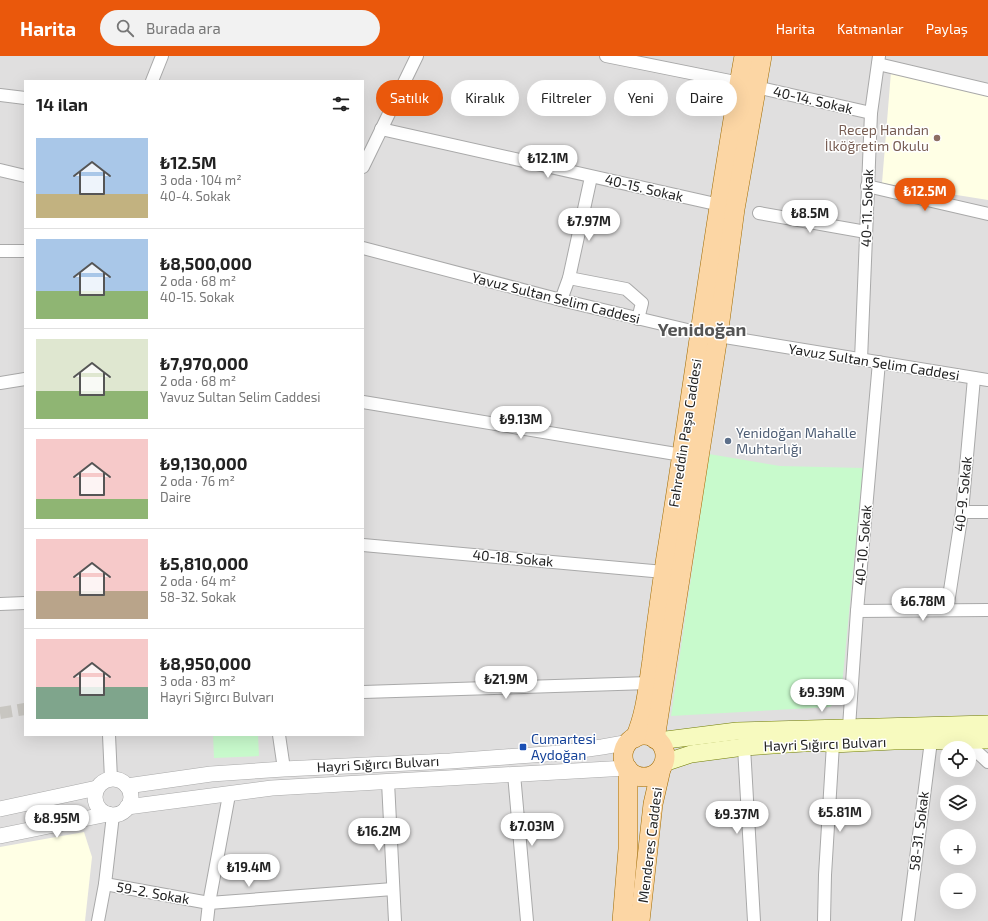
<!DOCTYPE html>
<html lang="tr">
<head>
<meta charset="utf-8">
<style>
  :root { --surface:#fff; --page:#f2f2f2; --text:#222; --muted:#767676; --line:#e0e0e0; --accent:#ea580c }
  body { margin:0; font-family:"Exo 2",sans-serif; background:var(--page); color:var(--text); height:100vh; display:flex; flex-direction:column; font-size:15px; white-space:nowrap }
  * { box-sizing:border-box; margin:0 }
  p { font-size:13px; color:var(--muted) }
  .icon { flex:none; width:22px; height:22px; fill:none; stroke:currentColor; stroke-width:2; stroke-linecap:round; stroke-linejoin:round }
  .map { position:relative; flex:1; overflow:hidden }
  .sheet { position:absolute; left:24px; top:24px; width:340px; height:656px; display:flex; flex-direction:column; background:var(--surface); border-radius:0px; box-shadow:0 4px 16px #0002 }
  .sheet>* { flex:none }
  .banner { position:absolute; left:376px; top:24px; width:380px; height:36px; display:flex; gap:8px }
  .controls { position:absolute; left:940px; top:685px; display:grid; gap:8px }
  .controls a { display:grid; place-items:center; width:36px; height:36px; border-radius:50%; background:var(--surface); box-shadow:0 4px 16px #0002; font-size:20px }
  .price { position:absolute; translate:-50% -34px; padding:0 9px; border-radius:14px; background:#fff; color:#222; font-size:13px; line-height:26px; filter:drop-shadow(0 1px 2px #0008) }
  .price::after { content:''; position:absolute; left:50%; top:24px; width:12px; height:9px; margin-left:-6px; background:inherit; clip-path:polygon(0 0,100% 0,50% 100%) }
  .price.active { background:var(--accent); color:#fff }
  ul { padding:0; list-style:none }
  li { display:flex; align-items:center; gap:12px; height:100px; padding:0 12px }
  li+li { border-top:1px solid var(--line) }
  li span { display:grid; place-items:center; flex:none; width:112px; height:80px; border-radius:0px; color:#555 }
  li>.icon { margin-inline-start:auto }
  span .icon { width:48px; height:48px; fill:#fffc; stroke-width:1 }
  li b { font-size:17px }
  h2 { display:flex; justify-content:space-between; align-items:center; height:48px; padding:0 12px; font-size:17px }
  .tag { padding:0 14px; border-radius:18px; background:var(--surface); box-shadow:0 4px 16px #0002; font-size:14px; line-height:36px }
  .tag.active { background:var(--accent); color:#fff }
  header { display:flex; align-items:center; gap:24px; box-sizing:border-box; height:56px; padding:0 20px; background:var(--accent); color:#fff }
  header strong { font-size:19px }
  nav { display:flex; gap:22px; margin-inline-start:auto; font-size:14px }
  .search { width:280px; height:36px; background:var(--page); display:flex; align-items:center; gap:10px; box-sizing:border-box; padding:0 14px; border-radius:22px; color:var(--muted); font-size:15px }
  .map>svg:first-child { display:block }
  .residential { fill:#e0dfdf; fill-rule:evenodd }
  .education { fill:#ffffe5 }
  .park { fill:#c8facc }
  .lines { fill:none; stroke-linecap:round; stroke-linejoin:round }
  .minor-tunnel { stroke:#c8c6c1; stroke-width:12; stroke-dasharray:12 6; stroke-linecap:butt }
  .minor-casing { stroke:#a9a9a9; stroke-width:14 }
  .tertiary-casing { stroke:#a9a9a9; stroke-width:16 }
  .secondary-casing { stroke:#707d05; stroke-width:18 }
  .primary-casing { stroke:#a06b00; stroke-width:20 }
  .minor { stroke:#fff; stroke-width:12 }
  .tertiary { stroke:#fff; stroke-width:15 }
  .secondary { stroke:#f7fabf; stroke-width:17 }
  .primary { stroke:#fcd6a4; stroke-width:19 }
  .education-dot { fill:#8d6e63; stroke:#fff; stroke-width:1.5 }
  .service-dot { fill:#5c6f8a; stroke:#fff; stroke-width:1.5 }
  .transit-dot { fill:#1a4fb4; stroke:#fff; stroke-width:1.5 }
  .labels { text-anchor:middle; stroke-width:3; stroke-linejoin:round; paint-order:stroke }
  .street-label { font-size:14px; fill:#222; stroke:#fff }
  .education-label { font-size:14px; fill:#785e54; stroke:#fff; text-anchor:end }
  .service-label { font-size:14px; fill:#4e5e75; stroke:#fff; text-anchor:start }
  .transit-label { font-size:14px; fill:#164399; stroke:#fff; text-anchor:start }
  .district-label { font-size:18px; font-weight:bold; fill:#555; stroke:#fff }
</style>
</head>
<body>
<header>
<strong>Harita</strong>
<div class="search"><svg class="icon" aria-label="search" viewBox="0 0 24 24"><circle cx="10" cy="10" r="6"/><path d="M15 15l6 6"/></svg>Burada ara</div>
<nav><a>Harita</a><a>Katmanlar</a><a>Paylaş</a></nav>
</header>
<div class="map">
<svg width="988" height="865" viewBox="0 0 988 865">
  <rect width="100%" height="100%" fill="#f2efe9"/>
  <path class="residential" d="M 0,0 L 988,0 L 988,865 L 0,865 ZM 25,25 L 363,25 L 363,679 L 25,679 ZM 947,692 L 969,692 L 969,714 L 947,714 ZM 947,736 L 969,736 L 969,758 L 947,758 ZM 947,780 L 969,780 L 969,802 L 947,802 ZM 947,824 L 969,824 L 969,846 L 947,846 Z"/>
  <g class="education">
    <path d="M 891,16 L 988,37 L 988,144 L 882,127 Z"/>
    <path d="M 84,776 L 92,801 L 85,865 L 0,865 L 0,791 Z"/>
  </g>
  <g class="park">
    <path d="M 709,398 L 780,410 L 863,412 L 841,640 L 830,651 L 671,660 Z"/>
    <path d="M 213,679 L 258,679 L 259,700 L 214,702 Z"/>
  </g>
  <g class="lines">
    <path class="minor-tunnel" d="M 0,657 L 25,653"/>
    <g class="minor-casing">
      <g id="minor">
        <path d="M 606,0 L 740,27"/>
        <path d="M 878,8 L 988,34"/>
        <path d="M 152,25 L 162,0"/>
        <path d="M 756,31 L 871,57"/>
        <path d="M 0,39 L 25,42"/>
        <path d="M 381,73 L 720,149"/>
        <path d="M 363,111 L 417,0"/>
        <path d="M 0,114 L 25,120"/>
        <path d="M 867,130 L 988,158"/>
        <path d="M 759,157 L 866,176"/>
        <path d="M 363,192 L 561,244 L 700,277 L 988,324"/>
        <path d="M 0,195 L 25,195"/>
        <path d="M 569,222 L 626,233 L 642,247 L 638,263"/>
        <path d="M 561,244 L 569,222 L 591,121"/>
        <path d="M 861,304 L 871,57 L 879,0"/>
        <path d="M 0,327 L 25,323"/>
        <path d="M 363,346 L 682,399"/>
        <path d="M 962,456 L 988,456"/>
        <path d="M 363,489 L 664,516"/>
        <path d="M 0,548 L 25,547"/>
        <path d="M 947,554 L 962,456 L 974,322"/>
        <path d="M 857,555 L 988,554"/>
        <path d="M 363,636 L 649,627"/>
        <path d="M 849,671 L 857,555 L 879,306"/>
        <path d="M 109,679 L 111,723"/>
        <path d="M 279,679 L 284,713"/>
        <path d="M 964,684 L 988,706"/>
        <path d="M 744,691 L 754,865"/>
        <path d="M 514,718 L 527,865"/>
        <path d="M 388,726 L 395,865"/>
        <path d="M 105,828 L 209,847 L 393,833"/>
        <path d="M 98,865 L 105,828 L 113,759"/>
        <path d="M 207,865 L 209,847 L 229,739"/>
        <path d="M 824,865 L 825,819 L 833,688"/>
        <path d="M 908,865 L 931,685"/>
      </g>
    </g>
    <g class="tertiary-casing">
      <g id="tertiary">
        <circle cx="113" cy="741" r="18"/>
        <path d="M 127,730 L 211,718 L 284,713 L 450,705 L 560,697 L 602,691 L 630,686"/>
        <path d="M 127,751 L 272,732 L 627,712"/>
        <path d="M 0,753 L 97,732"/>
        <path d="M 0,780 L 108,758"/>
      </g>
    </g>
    <g class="secondary-casing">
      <g id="secondary">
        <path d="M 658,685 L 737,675 L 988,668"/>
        <path d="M 664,707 L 691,698 L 744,691 L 819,686 L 833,688 L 894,685 L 988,684"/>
      </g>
    </g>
    <g class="primary-casing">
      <g id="primary">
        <circle cx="644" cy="700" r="21"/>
        <path d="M 635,682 C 646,657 648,630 652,604 C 656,569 661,535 666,501 C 693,334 714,166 744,0"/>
        <path d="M 655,683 L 718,280 L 735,153 L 762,0"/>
        <path d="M 622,865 L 628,793 L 628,713"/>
        <path d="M 640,865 L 653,748 L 661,713"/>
      </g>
    </g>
    <use href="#minor" class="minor"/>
    <use href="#tertiary" class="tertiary"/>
    <use href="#secondary" class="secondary"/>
    <use href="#primary" class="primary"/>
  </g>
  <circle class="education-dot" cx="937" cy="82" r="4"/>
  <circle class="service-dot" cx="728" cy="385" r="4"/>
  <rect class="transit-dot" x="519" y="687" width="8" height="8" rx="2"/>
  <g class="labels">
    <g class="street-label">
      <text transform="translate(813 44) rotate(13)" y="5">40-14. Sokak</text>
      <text transform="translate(644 132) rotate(13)" y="5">40-15. Sokak</text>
      <text transform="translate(867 152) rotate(-88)" y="5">40-11. Sokak</text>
      <text transform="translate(556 242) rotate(14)" y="5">Yavuz Sultan Selim Caddesi</text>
      <text transform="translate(874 306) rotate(9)" y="5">Yavuz Sultan Selim Caddesi</text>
      <text transform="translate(685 377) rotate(-81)" y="5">Fahreddin Paşa Caddesi</text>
      <text transform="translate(963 438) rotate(-84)" y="5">40-9. Sokak</text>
      <text transform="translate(863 489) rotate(-85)" y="5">40-10. Sokak</text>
      <text transform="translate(513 502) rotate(5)" y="5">40-18. Sokak</text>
      <text transform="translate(825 688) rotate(-2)" y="5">Hayri Sığırcı Bulvarı</text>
      <text transform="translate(378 708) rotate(-3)" y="5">Hayri Sığırcı Bulvarı</text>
      <text transform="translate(919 775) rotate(-83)" y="5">58-31. Sokak</text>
      <text transform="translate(650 789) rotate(-83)" y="5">Menderes Caddesi</text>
      <text transform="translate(153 837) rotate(10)" y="5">59-2. Sokak</text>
    </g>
    <g class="education-label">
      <text x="929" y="79">Recep Handan<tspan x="929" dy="16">İlköğretim Okulu</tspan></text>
    </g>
    <g class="service-label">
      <text x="736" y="382">Yenidoğan Mahalle<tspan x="736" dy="16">Muhtarlığı</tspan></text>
    </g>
    <g class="transit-label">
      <text x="531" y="688">Cumartesi<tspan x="531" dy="16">Aydoğan</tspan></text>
    </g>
    <g class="district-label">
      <text x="702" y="280">Yenidoğan</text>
    </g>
  </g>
</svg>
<div class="controls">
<a><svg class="icon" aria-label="locate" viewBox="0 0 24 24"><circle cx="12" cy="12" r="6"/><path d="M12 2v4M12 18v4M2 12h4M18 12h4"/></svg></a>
<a><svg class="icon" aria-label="layers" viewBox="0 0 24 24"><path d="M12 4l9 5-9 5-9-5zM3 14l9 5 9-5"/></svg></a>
<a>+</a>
<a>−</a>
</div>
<b class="price" style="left:548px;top:123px">₺12.1M</b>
<b class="price active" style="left:925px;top:156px">₺12.5M</b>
<b class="price" style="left:810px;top:178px">₺8.5M</b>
<b class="price" style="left:589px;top:186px">₺7.97M</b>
<b class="price" style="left:521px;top:384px">₺9.13M</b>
<b class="price" style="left:923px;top:566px">₺6.78M</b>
<b class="price" style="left:506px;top:644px">₺21.9M</b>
<b class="price" style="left:822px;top:657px">₺9.39M</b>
<b class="price" style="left:840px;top:777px">₺5.81M</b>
<b class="price" style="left:737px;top:779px">₺9.37M</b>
<b class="price" style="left:57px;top:783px">₺8.95M</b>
<b class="price" style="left:532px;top:791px">₺7.03M</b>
<b class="price" style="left:379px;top:796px">₺16.2M</b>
<b class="price" style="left:249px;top:832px">₺19.4M</b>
<div class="banner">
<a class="tag active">Satılık</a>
<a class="tag">Kiralık</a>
<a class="tag">Filtreler</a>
<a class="tag">Yeni</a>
<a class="tag">Daire</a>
</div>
<section class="sheet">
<h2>14 ilan<svg class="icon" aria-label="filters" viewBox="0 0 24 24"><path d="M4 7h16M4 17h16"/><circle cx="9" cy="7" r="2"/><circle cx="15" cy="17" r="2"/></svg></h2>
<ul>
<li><span style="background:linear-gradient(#a9c7e8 70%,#c2b280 0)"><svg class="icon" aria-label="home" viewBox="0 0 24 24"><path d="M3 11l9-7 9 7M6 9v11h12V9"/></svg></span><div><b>₺12.5M</b><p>3 oda · 104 m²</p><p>40-4. Sokak</p></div></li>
<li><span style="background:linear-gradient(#a9c7e8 65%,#8fb573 0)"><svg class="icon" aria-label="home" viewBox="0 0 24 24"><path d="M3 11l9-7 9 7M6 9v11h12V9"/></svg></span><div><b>₺8,500,000</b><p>2 oda · 68 m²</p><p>40-15. Sokak</p></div></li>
<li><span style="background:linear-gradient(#dfe7d0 65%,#8fb573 0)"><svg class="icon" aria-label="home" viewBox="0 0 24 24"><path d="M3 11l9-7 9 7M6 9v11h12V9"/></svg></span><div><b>₺7,970,000</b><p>2 oda · 68 m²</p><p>Yavuz Sultan Selim Caddesi</p></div></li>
<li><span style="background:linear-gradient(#f6c9c9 75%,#8fb573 0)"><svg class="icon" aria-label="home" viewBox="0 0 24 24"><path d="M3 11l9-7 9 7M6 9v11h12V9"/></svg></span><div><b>₺9,130,000</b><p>2 oda · 76 m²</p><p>Daire</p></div></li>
<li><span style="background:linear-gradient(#f6c9c9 65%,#b9a48a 0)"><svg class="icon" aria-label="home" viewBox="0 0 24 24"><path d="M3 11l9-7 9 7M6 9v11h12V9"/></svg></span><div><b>₺5,810,000</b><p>2 oda · 64 m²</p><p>58-32. Sokak</p></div></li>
<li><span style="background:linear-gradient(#f6c9c9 60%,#7fa58c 0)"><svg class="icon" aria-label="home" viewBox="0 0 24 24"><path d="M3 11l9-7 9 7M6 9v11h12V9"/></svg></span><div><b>₺8,950,000</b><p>3 oda · 83 m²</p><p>Hayri Sığırcı Bulvarı</p></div></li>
</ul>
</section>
</div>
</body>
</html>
